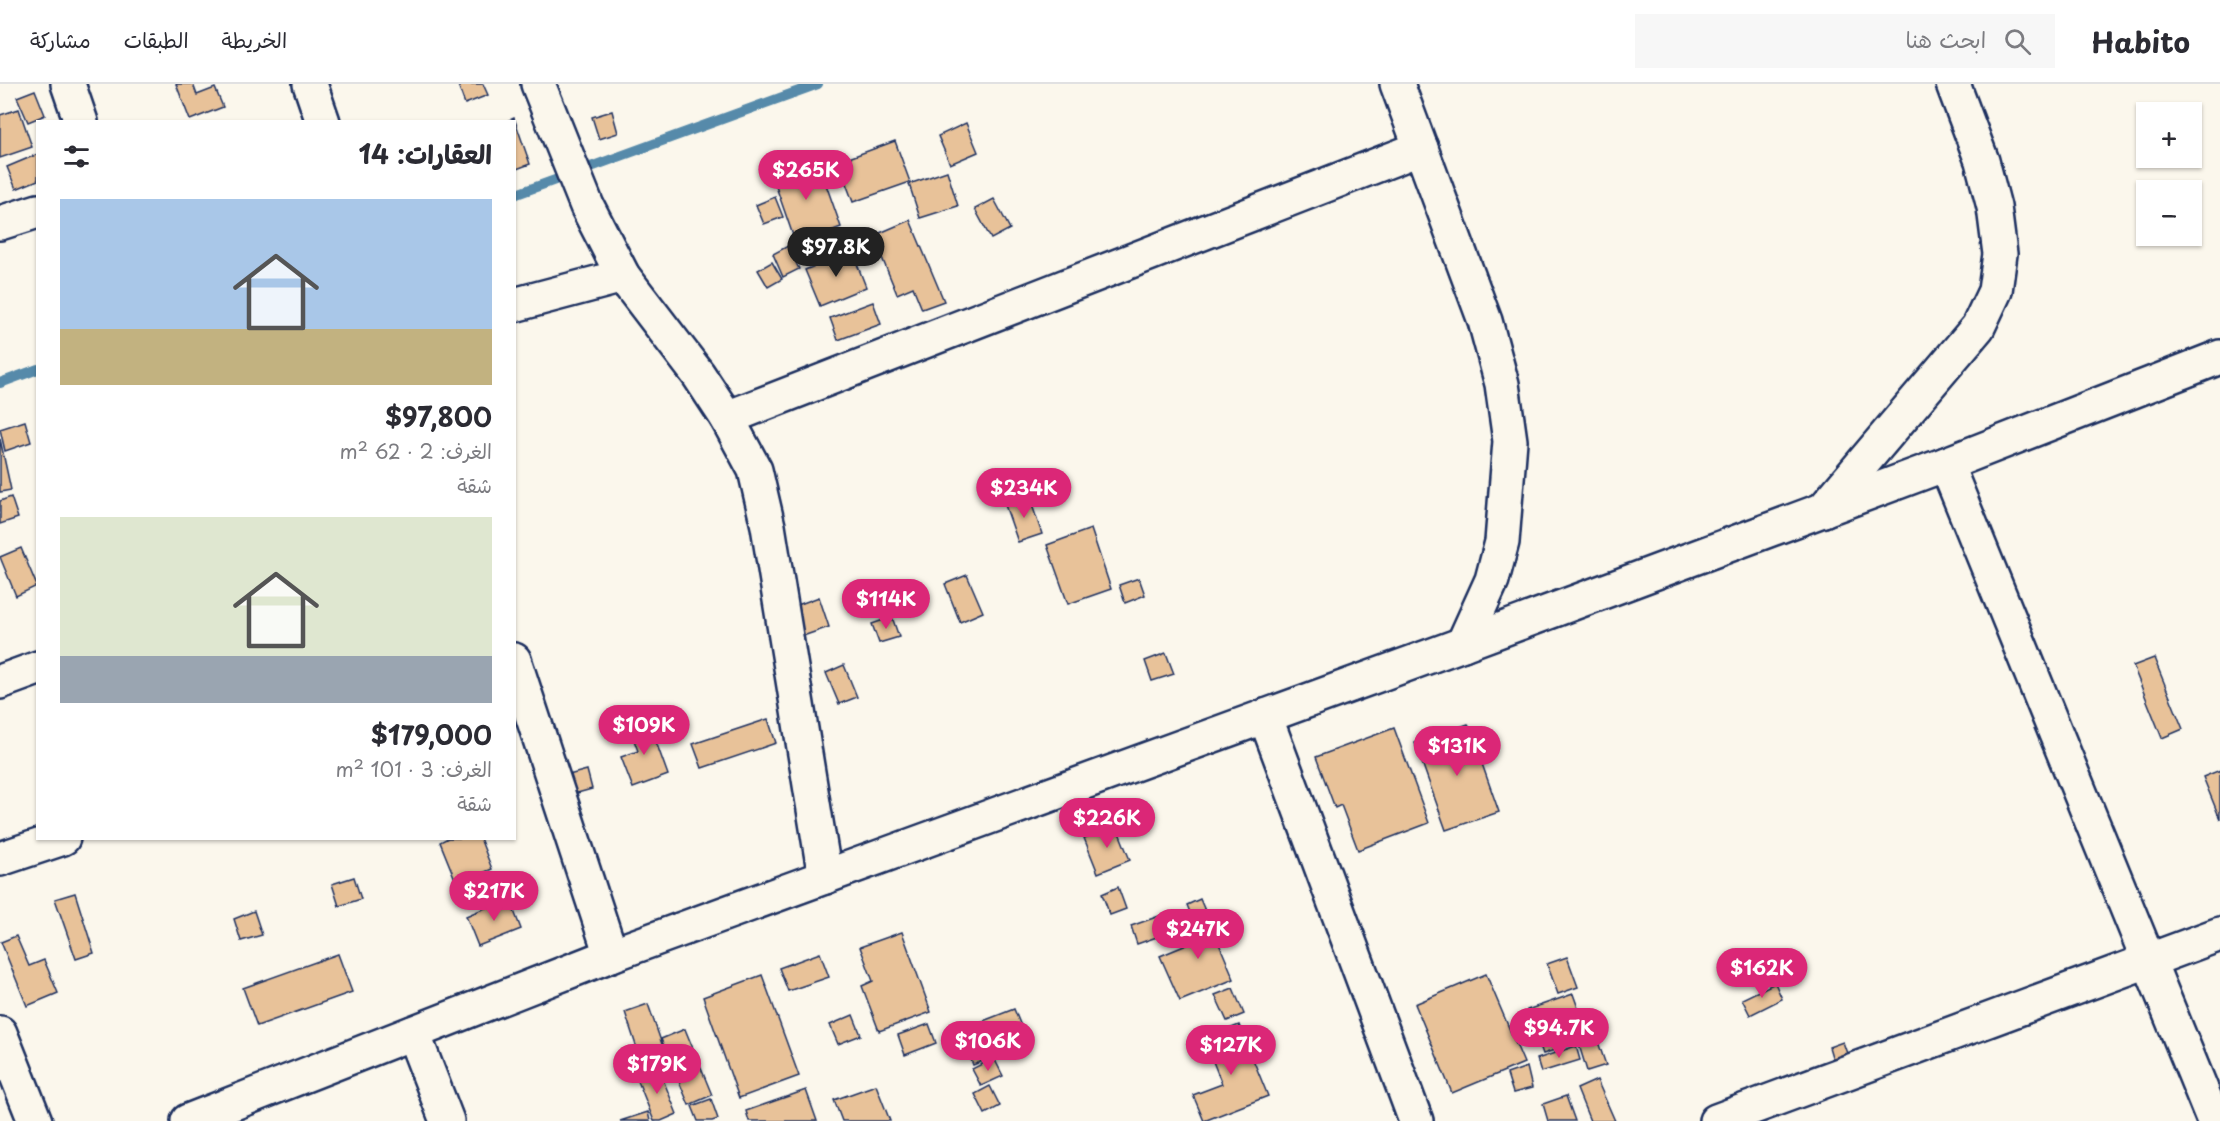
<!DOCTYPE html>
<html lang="ar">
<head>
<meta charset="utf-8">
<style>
  :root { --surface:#fff; --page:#f7f7f7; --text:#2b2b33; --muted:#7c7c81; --line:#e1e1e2; --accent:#db2777 }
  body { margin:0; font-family:"Playpen Sans","Playpen Sans Arabic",sans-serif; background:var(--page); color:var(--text); direction:rtl; height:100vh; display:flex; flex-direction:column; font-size:22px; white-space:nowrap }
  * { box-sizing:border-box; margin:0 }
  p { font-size:20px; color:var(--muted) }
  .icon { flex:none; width:33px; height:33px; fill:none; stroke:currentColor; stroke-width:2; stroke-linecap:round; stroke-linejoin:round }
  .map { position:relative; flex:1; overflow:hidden; direction:ltr }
  .details { position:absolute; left:36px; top:36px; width:480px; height:720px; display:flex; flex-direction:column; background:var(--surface); border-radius:0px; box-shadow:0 2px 4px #0004; direction:rtl }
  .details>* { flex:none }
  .buttons { position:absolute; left:2136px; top:18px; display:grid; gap:12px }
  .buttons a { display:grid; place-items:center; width:66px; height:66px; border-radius:0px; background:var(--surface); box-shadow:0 2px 4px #0004; font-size:30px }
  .price { position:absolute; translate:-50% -51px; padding:0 14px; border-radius:21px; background:var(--accent); color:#fff; font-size:20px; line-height:39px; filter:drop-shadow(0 2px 3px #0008) }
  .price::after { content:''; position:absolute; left:50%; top:36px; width:18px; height:14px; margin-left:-9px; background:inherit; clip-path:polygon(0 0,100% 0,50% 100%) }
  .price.selected { background:#222; color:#fff }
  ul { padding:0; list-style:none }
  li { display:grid; align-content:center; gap:12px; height:318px; padding:0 24px }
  li span { display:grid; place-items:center; height:186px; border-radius:0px; color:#555 }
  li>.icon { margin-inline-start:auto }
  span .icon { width:108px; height:108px; fill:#fffc; stroke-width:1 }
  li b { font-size:26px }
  h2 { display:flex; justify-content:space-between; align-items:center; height:72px; padding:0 24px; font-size:26px }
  header { display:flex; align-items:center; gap:36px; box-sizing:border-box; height:84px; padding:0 30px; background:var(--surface); border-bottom:2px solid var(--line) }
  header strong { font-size:28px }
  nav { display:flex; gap:33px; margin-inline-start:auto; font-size:21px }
  .search { width:420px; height:54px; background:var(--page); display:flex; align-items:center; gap:15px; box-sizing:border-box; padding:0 21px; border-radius:0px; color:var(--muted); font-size:22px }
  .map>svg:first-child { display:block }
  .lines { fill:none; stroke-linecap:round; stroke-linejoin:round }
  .stream { stroke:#568aaa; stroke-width:10 }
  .building { fill:#e8c299; stroke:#1b2f5e; stroke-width:1.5 }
  .minor-casing { stroke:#1b2f5e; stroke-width:38 }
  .tertiary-casing { stroke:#1b2f5e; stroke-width:38 }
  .minor { stroke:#fbf7ec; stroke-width:33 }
  .tertiary { stroke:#fbf7ec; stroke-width:33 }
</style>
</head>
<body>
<header>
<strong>Habito</strong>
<div class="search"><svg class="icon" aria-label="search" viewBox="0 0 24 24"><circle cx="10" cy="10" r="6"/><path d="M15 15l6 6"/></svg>ابحث هنا</div>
<nav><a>الخريطة</a><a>الطبقات</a><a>مشاركة</a></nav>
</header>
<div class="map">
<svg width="2220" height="1037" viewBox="0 0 2220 1037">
  <rect width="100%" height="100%" fill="#fbf7ec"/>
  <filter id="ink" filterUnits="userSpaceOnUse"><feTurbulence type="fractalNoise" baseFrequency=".0167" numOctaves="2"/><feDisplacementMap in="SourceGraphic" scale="12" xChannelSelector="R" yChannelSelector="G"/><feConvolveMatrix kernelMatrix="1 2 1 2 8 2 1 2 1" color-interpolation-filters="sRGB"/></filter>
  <g filter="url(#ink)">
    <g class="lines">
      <g class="stream">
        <path d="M 514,111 L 818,0"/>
        <path d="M 0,299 L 38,285"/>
      </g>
    </g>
    <g class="building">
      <path d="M 176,0 L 193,0 L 197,11 L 215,4 L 223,23 L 190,36 Z"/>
      <path d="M 461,0 L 483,0 L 488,11 L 465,20 L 458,1 Z"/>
      <path d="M 35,6 L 45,31 L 28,38 L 17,13 Z"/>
      <path d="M 19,25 L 32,63 L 0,74 L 0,31 Z"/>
      <path d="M 612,27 L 618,49 L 599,55 L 592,33 Z"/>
      <path d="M 514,34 L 530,80 L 514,86 L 514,38 L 505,38 Z"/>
      <path d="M 966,39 L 978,68 L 950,80 L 938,52 Z"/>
      <path d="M 895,57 L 910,98 L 853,118 L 838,78 Z"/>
      <path d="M 38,70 L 38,96 L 16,105 L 7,83 Z"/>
      <path d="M 817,75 L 841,143 L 796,160 L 772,91 Z"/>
      <path d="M 947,87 L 958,122 L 920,134 L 909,100 Z"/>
      <path d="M 775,113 L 783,133 L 764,140 L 756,121 Z"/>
      <path d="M 994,115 L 1010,145 L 991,155 L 975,125 Z"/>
      <path d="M 910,136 L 944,217 L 922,225 L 913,203 L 897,210 L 873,152 Z"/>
      <path d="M 788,162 L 799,185 L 783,193 L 773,170 Z"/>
      <path d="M 852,167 L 866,203 L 820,222 L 805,186 Z"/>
      <path d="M 772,178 L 782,195 L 768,203 L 758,186 Z"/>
      <path d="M 873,218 L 881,240 L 838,256 L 830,234 Z"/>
      <path d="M 25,337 L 31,358 L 5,367 L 0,345 Z"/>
      <path d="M 0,355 L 11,406 L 0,408 Z"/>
      <path d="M 1029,412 L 1042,450 L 1018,458 L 1005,421 Z"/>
      <path d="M 11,413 L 18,434 L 0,440 L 0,417 Z"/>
      <path d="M 1091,445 L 1111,505 L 1068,520 L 1047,461 Z"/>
      <path d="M 21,464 L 37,502 L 16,512 L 0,473 Z"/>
      <path d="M 967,491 L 983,528 L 960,538 L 945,500 Z"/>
      <path d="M 1139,494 L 1145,511 L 1125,519 L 1119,501 Z"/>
      <path d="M 819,513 L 829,543 L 803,552 L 792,523 Z"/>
      <path d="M 892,533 L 899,553 L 879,559 L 872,540 Z"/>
      <path d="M 1166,569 L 1174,590 L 1152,597 L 1145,577 Z"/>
      <path d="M 2154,574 L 2183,645 L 2162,654 L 2133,582 Z"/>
      <path d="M 844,581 L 857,613 L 839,620 L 826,589 Z"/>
      <path d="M 647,633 L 668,691 L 633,704 L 621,673 L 638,667 L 628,640 Z"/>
      <path d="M 768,635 L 776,659 L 702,684 L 693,660 Z"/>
      <path d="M 1468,640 L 1499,728 L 1446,746 L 1415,659 Z"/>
      <path d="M 1394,644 L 1429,739 L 1358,766 L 1341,721 L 1335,724 L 1316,673 Z"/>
      <path d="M 587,686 L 592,705 L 570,711 L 565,692 Z"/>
      <path d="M 2220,686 L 2220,735 L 2203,693 Z"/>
      <path d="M 1116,741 L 1130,776 L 1098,789 L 1084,754 Z"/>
      <path d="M 448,754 L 480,754 L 492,785 L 457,800 L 440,758 Z"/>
      <path d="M 354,793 L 361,815 L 339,822 L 332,800 Z"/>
      <path d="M 1118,803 L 1126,825 L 1110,831 L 1102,810 Z"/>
      <path d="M 75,809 L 94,869 L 76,875 L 55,815 Z"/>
      <path d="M 509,814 L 521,845 L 478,862 L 466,832 Z"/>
      <path d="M 1200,815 L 1234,895 L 1180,917 L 1160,872 L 1201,855 L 1187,821 Z"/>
      <path d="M 254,827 L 262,851 L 241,857 L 234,835 Z"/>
      <path d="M 1162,831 L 1168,849 L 1137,860 L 1131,842 Z"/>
      <path d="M 902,848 L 931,928 L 879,947 L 862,902 L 873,897 L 860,863 Z"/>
      <path d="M 16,852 L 29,882 L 44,876 L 58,909 L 27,922 L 1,858 Z"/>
      <path d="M 820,869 L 829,893 L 788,907 L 779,884 Z"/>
      <path d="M 338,870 L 352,908 L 257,942 L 243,904 Z"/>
      <path d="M 1567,873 L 1578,903 L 1558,910 L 1547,880 Z"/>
      <path d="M 1486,890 L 1524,979 L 1452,1009 L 1415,920 Z"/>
      <path d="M 762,891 L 799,992 L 739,1014 L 703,913 Z"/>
      <path d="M 1775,899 L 1782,915 L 1750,931 L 1742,915 Z"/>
      <path d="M 1233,904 L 1244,930 L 1227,937 L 1215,911 Z"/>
      <path d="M 1573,910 L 1589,954 L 1543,970 L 1527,926 Z"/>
      <path d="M 648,920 L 671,986 L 647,995 L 625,928 Z"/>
      <path d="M 1014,925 L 1028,959 L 973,981 L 960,946 Z"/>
      <path d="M 853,931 L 861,951 L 838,960 L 830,941 Z"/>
      <path d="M 929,940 L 936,959 L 905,971 L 898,951 Z"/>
      <path d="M 1239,941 L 1268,1012 L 1204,1037 L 1193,1011 L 1222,1000 L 1204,955 Z"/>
      <path d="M 685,945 L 712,1011 L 689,1021 L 661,955 Z"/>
      <path d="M 1597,955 L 1606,981 L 1587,987 L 1579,961 Z"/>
      <path d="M 1843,958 L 1851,981 L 1836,986 L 1829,963 Z"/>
      <path d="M 1576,962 L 1580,976 L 1541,988 L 1537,975 Z"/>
      <path d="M 994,974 L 1003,992 L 981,1002 L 972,985 Z"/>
      <path d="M 658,983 L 677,1030 L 661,1037 L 654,1037 L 636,992 Z"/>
      <path d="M 1527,983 L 1532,1004 L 1513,1009 L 1507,990 Z"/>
      <path d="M 1597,996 L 1615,1037 L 1590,1037 L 1577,1005 Z"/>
      <path d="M 876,1001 L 890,1037 L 842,1037 L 834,1016 Z"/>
      <path d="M 990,1002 L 1000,1022 L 985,1030 L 975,1010 Z"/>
      <path d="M 806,1006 L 817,1037 L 749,1037 L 746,1027 Z"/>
      <path d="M 1566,1012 L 1575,1037 L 1548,1037 L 1543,1020 Z"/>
      <path d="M 711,1015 L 718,1035 L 712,1037 L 698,1037 L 692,1022 Z"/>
      <path d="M 648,1028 L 650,1037 L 620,1037 Z"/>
    </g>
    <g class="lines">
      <g class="minor-casing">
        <g id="minor">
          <path d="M 68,0 L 81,38"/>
          <path d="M 310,0 L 323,38"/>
          <path d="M 538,0 L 587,122 L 623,192 L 698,290 L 727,334 L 755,386 L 768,442 L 825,793"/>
          <path d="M 1397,0 L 1485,237 L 1502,300 L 1510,357 L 1502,458 L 1492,496 L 1463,560"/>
          <path d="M 0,139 L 38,127"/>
          <path d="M 514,221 L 623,192"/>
          <path d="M 727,334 L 1421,64"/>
          <path d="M 1946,380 L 2214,1037"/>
          <path d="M 1823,426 L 1978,243 L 1995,207 L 2000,170 L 1994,123 L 1982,77 L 1953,0"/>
          <path d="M 514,576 L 611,871"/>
          <path d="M 0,598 L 38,584"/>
          <path d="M 0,775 L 63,754"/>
          <path d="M 0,949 L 35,1037"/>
          <path d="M 413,949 L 447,1037"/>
          <path d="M 1716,1037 L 2220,850"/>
        </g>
      </g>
      <g class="tertiary-casing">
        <g id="tertiary">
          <path d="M 1265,632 L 1416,1037"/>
          <path d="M 188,1037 L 611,871 L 1463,560 L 1946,380 L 2220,273"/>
        </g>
      </g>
      <use href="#minor" class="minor"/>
      <use href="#tertiary" class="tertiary"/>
    </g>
  </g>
</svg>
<div class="buttons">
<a>+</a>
<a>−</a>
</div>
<b class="price" style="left:806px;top:117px">$265K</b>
<b class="price selected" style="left:836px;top:194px">$97.8K</b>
<b class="price" style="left:1024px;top:435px">$234K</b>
<b class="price" style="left:886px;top:546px">$114K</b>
<b class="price" style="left:644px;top:672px">$109K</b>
<b class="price" style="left:1457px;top:693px">$131K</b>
<b class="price" style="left:1107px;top:765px">$226K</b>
<b class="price" style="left:494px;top:838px">$217K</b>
<b class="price" style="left:1198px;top:876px">$247K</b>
<b class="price" style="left:1762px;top:915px">$162K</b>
<b class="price" style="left:1559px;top:975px">$94.7K</b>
<b class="price" style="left:988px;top:988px">$106K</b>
<b class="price" style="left:1231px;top:992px">$127K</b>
<b class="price" style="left:657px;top:1011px">$179K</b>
<section class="details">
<h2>العقارات: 14<svg class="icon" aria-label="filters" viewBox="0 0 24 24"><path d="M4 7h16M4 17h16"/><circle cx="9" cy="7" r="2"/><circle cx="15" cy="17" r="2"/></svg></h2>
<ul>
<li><span style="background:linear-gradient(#a9c7e8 70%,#c2b280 0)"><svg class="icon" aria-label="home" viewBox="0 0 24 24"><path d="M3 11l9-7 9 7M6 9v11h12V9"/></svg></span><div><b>$97,800</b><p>الغرف: 2 · 62 m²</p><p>شقة</p></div></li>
<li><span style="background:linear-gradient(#dfe7d0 75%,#9aa5b1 0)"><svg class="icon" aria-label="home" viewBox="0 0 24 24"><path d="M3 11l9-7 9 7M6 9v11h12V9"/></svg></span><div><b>$179,000</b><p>الغرف: 3 · 101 m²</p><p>شقة</p></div></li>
</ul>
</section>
</div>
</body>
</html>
